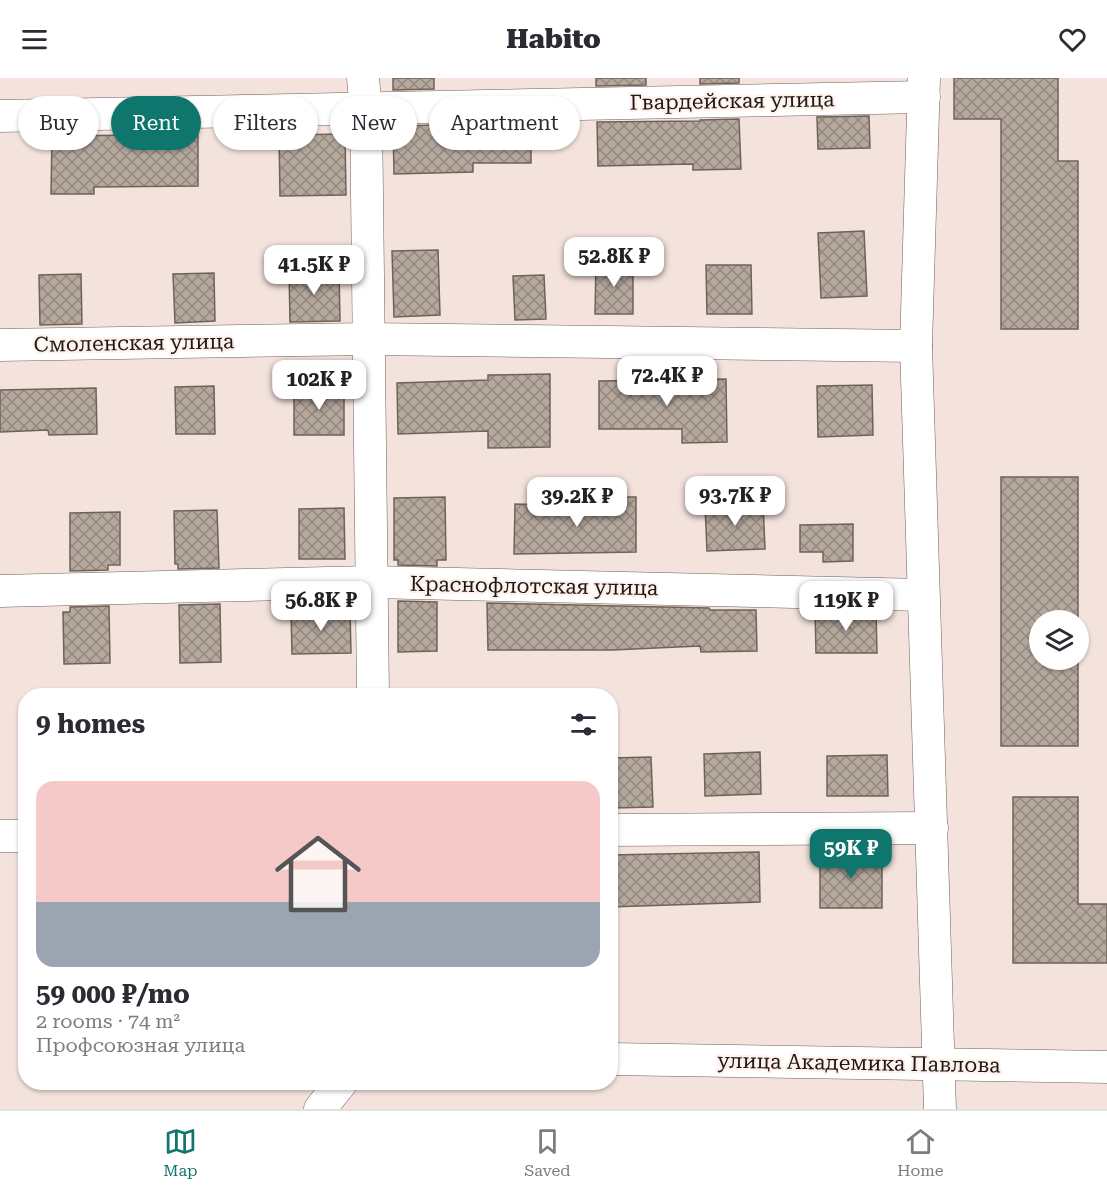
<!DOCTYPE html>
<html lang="en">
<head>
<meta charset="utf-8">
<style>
  :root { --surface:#fff; --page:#f2f2f3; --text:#2b2b33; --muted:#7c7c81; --line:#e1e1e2; --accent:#0f766e }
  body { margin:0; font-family:"Roboto Serif",serif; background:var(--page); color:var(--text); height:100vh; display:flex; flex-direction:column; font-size:22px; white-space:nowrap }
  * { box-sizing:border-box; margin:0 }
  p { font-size:20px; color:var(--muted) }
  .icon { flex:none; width:33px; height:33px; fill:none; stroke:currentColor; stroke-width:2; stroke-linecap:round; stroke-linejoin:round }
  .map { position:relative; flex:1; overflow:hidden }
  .sheet { position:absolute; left:18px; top:610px; width:600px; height:402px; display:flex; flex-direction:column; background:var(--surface); border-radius:24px; box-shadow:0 2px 4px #0004 }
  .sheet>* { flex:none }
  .top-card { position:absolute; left:18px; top:18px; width:600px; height:54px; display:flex; gap:12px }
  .fabs { position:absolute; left:1029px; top:532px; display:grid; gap:12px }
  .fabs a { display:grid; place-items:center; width:60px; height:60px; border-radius:50%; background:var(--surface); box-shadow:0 2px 4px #0004; font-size:30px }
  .price { position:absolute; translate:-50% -51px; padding:0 14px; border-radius:12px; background:#fff; color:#222; font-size:20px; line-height:39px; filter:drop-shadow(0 2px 3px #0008) }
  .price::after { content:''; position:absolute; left:50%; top:36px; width:18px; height:14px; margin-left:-9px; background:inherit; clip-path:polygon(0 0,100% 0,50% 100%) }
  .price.on { background:var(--accent); color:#fff }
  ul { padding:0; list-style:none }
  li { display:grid; align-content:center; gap:12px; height:318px; padding:0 18px }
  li+li { border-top:2px solid var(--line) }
  li span { display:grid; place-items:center; height:186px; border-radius:18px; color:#555 }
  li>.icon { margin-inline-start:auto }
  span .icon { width:108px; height:108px; fill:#fffc; stroke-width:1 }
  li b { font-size:26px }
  h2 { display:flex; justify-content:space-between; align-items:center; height:72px; padding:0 18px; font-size:26px }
  .chip { padding:0 21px; border-radius:27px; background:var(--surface); box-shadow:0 2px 4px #0004; font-size:21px; line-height:54px }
  .chip.on { background:var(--accent); color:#fff }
  header { display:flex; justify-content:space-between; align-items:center; height:78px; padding:0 18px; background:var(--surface); font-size:27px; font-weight:800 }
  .dock { display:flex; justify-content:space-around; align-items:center; height:84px; border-top:2px solid var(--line); background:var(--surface); font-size:16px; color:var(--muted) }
  .dock a { display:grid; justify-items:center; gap:3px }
  .dock .on { color:var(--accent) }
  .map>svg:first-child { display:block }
  .building { fill:url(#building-cross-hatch); stroke:#6f6359; stroke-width:1.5 }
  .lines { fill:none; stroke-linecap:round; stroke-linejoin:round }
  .street-casing { stroke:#6e5f59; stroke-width:33 }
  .street { stroke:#fff; stroke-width:32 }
  .labels { text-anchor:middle; stroke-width:4.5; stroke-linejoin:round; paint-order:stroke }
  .street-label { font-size:21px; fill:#1e1816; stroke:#fff1eb }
</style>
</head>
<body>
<header><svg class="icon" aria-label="menu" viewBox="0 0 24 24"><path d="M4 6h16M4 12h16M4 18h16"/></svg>Habito<svg class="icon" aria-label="heart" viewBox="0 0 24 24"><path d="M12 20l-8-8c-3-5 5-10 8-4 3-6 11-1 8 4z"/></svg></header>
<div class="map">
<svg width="1107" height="1031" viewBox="0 0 1107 1031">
  <defs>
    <pattern id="building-cross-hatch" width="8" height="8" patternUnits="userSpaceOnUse" patternTransform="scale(1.5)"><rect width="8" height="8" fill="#b5a89d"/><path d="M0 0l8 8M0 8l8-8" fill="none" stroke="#93887f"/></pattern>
  </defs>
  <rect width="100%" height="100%" fill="#f4e3dc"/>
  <g class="building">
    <path d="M 393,0 L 434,0 L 434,11 L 393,12 Z"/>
    <path d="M 596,0 L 646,0 L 646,7 L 596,8 Z"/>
    <path d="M 700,0 L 739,0 L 739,5 L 700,6 Z"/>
    <path d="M 954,0 L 1058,0 L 1058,83 L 1078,83 L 1078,251 L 1001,251 L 1001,41 L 954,41 Z"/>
    <path d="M 869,38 L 870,70 L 818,71 L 817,39 Z"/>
    <path d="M 739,41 L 741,91 L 693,92 L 693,86 L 598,88 L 597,44 L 700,43 L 700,42 Z"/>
    <path d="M 531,45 L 531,85 L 473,85 L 473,94 L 394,96 L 393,48 Z"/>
    <path d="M 345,56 L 346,117 L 280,118 L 279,57 Z"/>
    <path d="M 138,57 L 198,57 L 198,108 L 94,109 L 94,116 L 51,116 L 52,58 Z"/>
    <path d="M 864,153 L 867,218 L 821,220 L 818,155 Z"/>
    <path d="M 438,172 L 440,237 L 394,239 L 392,173 Z"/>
    <path d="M 596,184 L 633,185 L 633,236 L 595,236 Z"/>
    <path d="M 706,187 L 751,187 L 752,236 L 707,236 Z"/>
    <path d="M 339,192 L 340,243 L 290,244 L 289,193 Z"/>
    <path d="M 214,195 L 215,243 L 175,245 L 173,196 Z"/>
    <path d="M 81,196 L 82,246 L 40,247 L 39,197 Z"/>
    <path d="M 544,197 L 546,241 L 515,242 L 513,198 Z"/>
    <path d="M 550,296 L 550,369 L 488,370 L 488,353 L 398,356 L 397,305 L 488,302 L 488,297 Z"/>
    <path d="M 726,301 L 727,364 L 682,365 L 682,351 L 599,351 L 599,303 Z"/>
    <path d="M 872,307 L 873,357 L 818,359 L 817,308 Z"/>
    <path d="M 214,308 L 215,356 L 176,356 L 175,309 Z"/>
    <rect x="294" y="309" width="50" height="48"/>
    <path d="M 96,310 L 97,356 L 49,357 L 48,352 L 0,354 L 0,312 Z"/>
    <path d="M 1001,399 L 1078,399 L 1078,543 L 1040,543 L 1040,582 L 1078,582 L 1078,668 L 1001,668 Z"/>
    <path d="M 445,419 L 446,482 L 437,482 L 437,488 L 398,487 L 398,482 L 394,482 L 394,420 Z"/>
    <path d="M 595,419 L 636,419 L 636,474 L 514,476 L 515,426 L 595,428 Z"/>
    <path d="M 763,424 L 765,471 L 707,473 L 705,427 Z"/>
    <path d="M 344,430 L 345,481 L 299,481 L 299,431 Z"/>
    <path d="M 217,432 L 219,490 L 178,491 L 178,486 L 175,486 L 174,433 Z"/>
    <path d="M 120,434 L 120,487 L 108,487 L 108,492 L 70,493 L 70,435 Z"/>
    <path d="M 853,446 L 853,483 L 823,484 L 823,474 L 800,474 L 800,447 Z"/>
    <path d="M 398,523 L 437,524 L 437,573 L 398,574 Z"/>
    <path d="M 487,525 L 709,530 L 710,532 L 756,532 L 757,573 L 701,574 L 700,568 L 612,572 L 488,572 Z"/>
    <path d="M 220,526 L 221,584 L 180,585 L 179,527 Z"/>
    <path d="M 109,528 L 110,585 L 64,586 L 63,534 L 70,534 L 70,529 Z"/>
    <path d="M 350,532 L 351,575 L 292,576 L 291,534 Z"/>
    <path d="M 815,532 L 876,534 L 877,575 L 816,575 Z"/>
    <path d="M 760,674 L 761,716 L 705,718 L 704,676 Z"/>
    <path d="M 887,677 L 888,718 L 827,718 L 827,678 Z"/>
    <path d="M 651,679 L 653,729 L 613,730 L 611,680 Z"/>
    <path d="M 1013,719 L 1078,719 L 1078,826 L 1107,826 L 1107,885 L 1013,885 Z"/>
    <path d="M 759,774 L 760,824 L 610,829 L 610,777 Z"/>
    <rect x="820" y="774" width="62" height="56"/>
  </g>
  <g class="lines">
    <g class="street-casing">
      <g id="street">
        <path d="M 363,0 L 366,32 L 373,618"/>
        <path d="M 924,0 L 916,268 L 940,1031"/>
        <path d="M 0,38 L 924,19"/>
        <path d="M 0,267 L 368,261 L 916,268"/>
        <path d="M 0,513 L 371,504 L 923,517"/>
        <path d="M 610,752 L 932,750"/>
        <path d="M 0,758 L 26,758"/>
        <path d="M 610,981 L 1107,989"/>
        <path d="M 320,1031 L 341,1005"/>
      </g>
    </g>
    <use href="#street" class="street"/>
  </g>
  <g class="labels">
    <g class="street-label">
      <text transform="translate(732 23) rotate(-1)" y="7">Гвардейская улица</text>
      <text transform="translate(134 265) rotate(-1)" y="7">Смоленская улица</text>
      <text transform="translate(534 508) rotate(1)" y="7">Краснофлотская улица</text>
      <text transform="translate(859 985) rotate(1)" y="7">улица Академика Павлова</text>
    </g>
  </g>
</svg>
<div class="fabs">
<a><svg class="icon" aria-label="layers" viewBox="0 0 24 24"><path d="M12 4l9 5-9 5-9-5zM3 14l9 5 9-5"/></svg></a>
</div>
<b class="price" style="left:614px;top:210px">52.8K ₽</b>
<b class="price" style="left:314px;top:218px">41.5K ₽</b>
<b class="price" style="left:667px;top:329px">72.4K ₽</b>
<b class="price" style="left:319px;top:333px">102K ₽</b>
<b class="price" style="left:735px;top:449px">93.7K ₽</b>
<b class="price" style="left:577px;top:450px">39.2K ₽</b>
<b class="price" style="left:321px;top:554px">56.8K ₽</b>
<b class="price" style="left:846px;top:554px">119K ₽</b>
<b class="price on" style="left:851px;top:802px">59K ₽</b>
<div class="top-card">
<a class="chip">Buy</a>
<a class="chip on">Rent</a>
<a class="chip">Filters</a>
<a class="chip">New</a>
<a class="chip">Apartment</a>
</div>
<section class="sheet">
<h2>9 homes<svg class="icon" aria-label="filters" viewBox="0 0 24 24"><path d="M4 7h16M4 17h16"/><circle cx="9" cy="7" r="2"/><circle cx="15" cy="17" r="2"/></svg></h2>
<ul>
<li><span style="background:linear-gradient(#f6c9c9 65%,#9aa5b1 0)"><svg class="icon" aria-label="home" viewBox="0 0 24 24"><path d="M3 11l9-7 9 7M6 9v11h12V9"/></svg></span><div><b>59 000 ₽/mo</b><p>2 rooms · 74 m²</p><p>Профсоюзная улица</p></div></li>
</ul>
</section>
</div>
<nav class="dock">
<a class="on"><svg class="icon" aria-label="map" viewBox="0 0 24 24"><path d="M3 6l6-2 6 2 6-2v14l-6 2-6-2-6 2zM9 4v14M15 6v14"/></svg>Map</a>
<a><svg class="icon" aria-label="saved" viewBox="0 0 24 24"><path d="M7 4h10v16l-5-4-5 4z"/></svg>Saved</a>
<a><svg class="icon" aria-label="home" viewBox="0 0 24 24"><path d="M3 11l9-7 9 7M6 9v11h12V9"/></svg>Home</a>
</nav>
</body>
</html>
